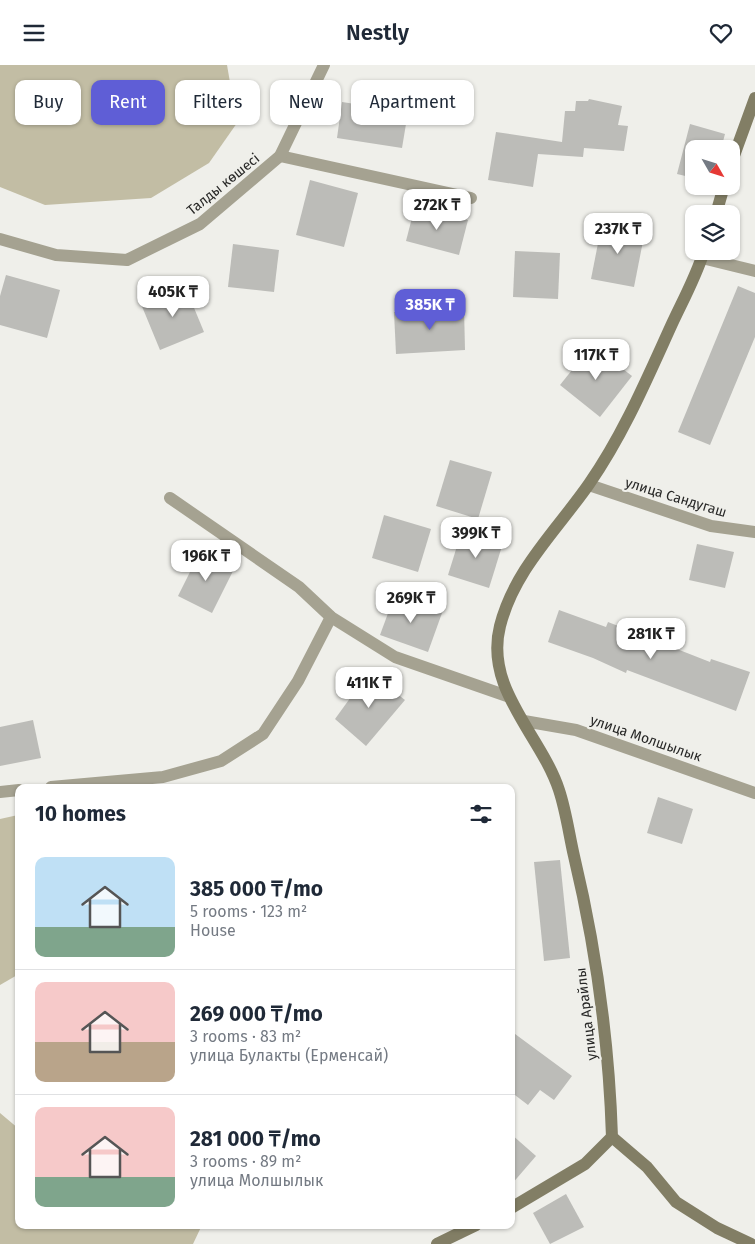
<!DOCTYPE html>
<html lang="en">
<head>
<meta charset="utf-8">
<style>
  :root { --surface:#fff; --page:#f2f2f3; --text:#1f2937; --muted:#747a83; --line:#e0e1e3; --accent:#5f5ed6 }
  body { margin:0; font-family:"Fira Sans",sans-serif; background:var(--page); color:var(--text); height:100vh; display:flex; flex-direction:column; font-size:19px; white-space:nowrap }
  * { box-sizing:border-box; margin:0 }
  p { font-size:16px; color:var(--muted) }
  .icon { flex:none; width:28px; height:28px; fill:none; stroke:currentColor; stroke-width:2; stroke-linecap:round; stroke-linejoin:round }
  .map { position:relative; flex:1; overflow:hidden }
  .drawer { position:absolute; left:15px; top:719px; width:500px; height:445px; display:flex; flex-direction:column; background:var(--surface); border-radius:10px; box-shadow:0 1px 4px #0004 }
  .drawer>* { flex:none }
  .guide { position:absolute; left:15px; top:15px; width:500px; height:45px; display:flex; gap:10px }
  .needle { width:32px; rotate:129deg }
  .fabs { position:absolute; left:685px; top:75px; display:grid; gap:10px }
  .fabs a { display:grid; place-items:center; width:55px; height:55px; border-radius:10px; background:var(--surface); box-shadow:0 1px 4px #0004; font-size:25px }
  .price { position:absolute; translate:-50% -42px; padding:0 11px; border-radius:10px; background:#fff; color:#222; font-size:16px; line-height:32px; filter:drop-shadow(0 1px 2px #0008) }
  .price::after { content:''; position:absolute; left:50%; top:30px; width:15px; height:11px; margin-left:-8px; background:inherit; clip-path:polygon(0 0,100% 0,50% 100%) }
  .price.current { background:var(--accent); color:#fff }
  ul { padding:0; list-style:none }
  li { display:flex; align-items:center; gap:15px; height:125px; padding:0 20px }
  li+li { border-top:1px solid var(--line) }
  li span { display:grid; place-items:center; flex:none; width:140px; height:100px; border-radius:10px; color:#555 }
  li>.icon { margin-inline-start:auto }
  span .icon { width:60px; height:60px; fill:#fffc; stroke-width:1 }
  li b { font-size:21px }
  h2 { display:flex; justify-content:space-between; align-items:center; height:60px; padding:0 20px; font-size:21px }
  .chip { padding:0 18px; border-radius:10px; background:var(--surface); box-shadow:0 1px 4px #0004; font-size:18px; line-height:45px }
  .chip.current { background:var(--accent); color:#fff }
  header { display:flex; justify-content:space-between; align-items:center; height:65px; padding:0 20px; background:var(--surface); font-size:22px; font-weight:600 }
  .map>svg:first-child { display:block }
  .green { fill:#c2bda4 }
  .building { fill:#bcbcb8 }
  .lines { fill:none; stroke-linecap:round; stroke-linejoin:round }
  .street { stroke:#a5a291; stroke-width:12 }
  .secondary { stroke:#827e65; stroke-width:12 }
  .labels { text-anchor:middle; stroke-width:4.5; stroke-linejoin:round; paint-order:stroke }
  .street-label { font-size:14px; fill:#282827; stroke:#efefea }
</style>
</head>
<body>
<header><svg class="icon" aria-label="menu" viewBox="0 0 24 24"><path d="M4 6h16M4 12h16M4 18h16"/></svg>Nestly<svg class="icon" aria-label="heart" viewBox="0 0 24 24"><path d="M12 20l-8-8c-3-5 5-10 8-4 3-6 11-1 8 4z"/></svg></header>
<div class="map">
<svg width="755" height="1179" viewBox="0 0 755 1179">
  <rect width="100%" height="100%" fill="#efefea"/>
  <g class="green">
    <path d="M 0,0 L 227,0 L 237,58 L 209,98 L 151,133 L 45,140 L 0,122 Z"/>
    <path d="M 18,750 L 19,909 L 0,920 L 0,754 Z"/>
    <path d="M 0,1048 L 19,1064 L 19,1160 L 202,1160 L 193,1179 L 0,1179 Z"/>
  </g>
  <g class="building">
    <path d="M 589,34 L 622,41 L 618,60 L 628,61 L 624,86 L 584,83 L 583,92 L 538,89 L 533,122 L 488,115 L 496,67 L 562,77 L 565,46 L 575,46 L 576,36 L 588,36 Z"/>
    <path d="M 342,37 L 408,47 L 402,83 L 337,73 Z"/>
    <path d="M 690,59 L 725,69 L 721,84 L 694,84 L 694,113 L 677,109 Z"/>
    <path d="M 310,115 L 358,128 L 344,182 L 296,170 Z"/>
    <path d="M 415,141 L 468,155 L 459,190 L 406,176 Z"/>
    <path d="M 602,158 L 645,166 L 634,222 L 591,214 Z"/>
    <path d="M 233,179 L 279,185 L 274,227 L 228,222 Z"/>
    <path d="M 515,186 L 560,188 L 558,234 L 513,232 Z"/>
    <path d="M 6,210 L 60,225 L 47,273 L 0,260 L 0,231 Z"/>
    <path d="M 185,221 L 204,267 L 160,285 L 141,239 Z"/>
    <path d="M 738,221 L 755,228 L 755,272 L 710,380 L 678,367 Z"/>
    <path d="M 464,243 L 465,285 L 396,289 L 394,247 Z"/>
    <path d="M 592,280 L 632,311 L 600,352 L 560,320 Z"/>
    <path d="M 450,395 L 492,407 L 478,454 L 436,441 Z"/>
    <path d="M 384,450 L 431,464 L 418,507 L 372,493 Z"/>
    <path d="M 462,465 L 503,478 L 489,523 L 448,510 Z"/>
    <path d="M 697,479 L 734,487 L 725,523 L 689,515 Z"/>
    <path d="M 200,487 L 234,504 L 212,548 L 178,531 Z"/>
    <path d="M 394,532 L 442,548 L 428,587 L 380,570 Z"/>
    <path d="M 559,545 L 606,562 L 608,557 L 710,597 L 711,594 L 750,607 L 736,646 L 627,605 L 626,608 L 593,593 L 548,577 Z"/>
    <path d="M 369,607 L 405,635 L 366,681 L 335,654 Z"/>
    <path d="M 33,655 L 41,693 L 0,701 L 0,662 Z"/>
    <path d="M 658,732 L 693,744 L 682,779 L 647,768 Z"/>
    <path d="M 560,795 L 570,893 L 544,896 L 534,797 Z"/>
    <path d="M 511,966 L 572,1011 L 554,1035 L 540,1025 L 528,1040 L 511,1027 Z"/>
    <path d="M 511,1069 L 536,1091 L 511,1120 Z"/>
    <path d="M 566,1129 L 584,1162 L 550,1179 L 533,1148 Z"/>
  </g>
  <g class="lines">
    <g class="street">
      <path d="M 280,91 L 471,133"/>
      <path d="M 0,174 L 56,190 L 127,195 L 200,159 L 280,91 L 324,0"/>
      <path d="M 702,193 L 755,206"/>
      <path d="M 589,420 L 711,461 L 755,467"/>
      <path d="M 170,433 L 299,522 L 331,552 L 395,592 L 507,631"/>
      <path d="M 524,656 L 576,665 L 755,728"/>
      <path d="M 51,722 L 163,712 L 221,696 L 263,669 L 298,616 L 331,552"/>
      <path d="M 0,727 L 19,725"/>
    </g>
    <g class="secondary">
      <path d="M 731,99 L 755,33"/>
      <path d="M 716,149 L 724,121"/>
      <path d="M 704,186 C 696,212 682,237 671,261 C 646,316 623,370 589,419 C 557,465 514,505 500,561 C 484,624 541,670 559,725 C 566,746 569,769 574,791 C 596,883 609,978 612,1072 L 647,1102 L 676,1137 L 717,1163 L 751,1179"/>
      <path d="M 511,1143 L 585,1099 L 612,1072"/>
      <path d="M 437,1179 L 476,1160"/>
    </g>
  </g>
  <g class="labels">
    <g class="street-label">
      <text transform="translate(223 119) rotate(-39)" y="5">Талды көшесі</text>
      <text transform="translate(676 432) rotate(17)" y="5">улица Сандугаш</text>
      <text transform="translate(646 673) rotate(19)" y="5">улица Молшылык</text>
      <text transform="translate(586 949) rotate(-97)" y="5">улица Арайлы</text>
    </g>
  </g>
</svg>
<div class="fabs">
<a><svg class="needle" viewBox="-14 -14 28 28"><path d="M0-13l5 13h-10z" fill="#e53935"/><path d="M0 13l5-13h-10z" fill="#747a83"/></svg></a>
<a><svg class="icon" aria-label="layers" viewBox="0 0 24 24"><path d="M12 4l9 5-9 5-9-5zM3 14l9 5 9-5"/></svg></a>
</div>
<b class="price" style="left:437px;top:166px">272K ₸</b>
<b class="price" style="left:618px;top:190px">237K ₸</b>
<b class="price" style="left:173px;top:253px">405K ₸</b>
<b class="price current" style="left:430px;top:266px">385K ₸</b>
<b class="price" style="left:596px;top:316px">117K ₸</b>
<b class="price" style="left:476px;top:494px">399K ₸</b>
<b class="price" style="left:206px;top:517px">196K ₸</b>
<b class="price" style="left:411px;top:559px">269K ₸</b>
<b class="price" style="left:651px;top:595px">281K ₸</b>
<b class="price" style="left:369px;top:644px">411K ₸</b>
<div class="guide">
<a class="chip">Buy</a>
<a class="chip current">Rent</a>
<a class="chip">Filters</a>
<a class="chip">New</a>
<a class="chip">Apartment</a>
</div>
<section class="drawer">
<h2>10 homes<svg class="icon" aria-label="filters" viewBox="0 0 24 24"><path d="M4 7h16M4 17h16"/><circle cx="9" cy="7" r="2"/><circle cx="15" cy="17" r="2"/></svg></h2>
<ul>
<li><span style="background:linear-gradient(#bfe0f5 70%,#7fa58c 0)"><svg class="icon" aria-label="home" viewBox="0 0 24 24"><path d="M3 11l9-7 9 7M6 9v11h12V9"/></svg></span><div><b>385 000 ₸/mo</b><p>5 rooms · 123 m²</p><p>House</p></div></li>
<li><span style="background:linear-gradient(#f6c9c9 60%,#b9a48a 0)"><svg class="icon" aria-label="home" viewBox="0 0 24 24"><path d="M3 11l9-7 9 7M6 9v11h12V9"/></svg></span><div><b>269 000 ₸/mo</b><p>3 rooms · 83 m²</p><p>улица Булакты (Ерменсай)</p></div></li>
<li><span style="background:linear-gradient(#f6c9c9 70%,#7fa58c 0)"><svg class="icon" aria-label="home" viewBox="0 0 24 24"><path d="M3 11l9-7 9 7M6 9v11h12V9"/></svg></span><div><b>281 000 ₸/mo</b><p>3 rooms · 89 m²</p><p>улица Молшылык</p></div></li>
</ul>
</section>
</div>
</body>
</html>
